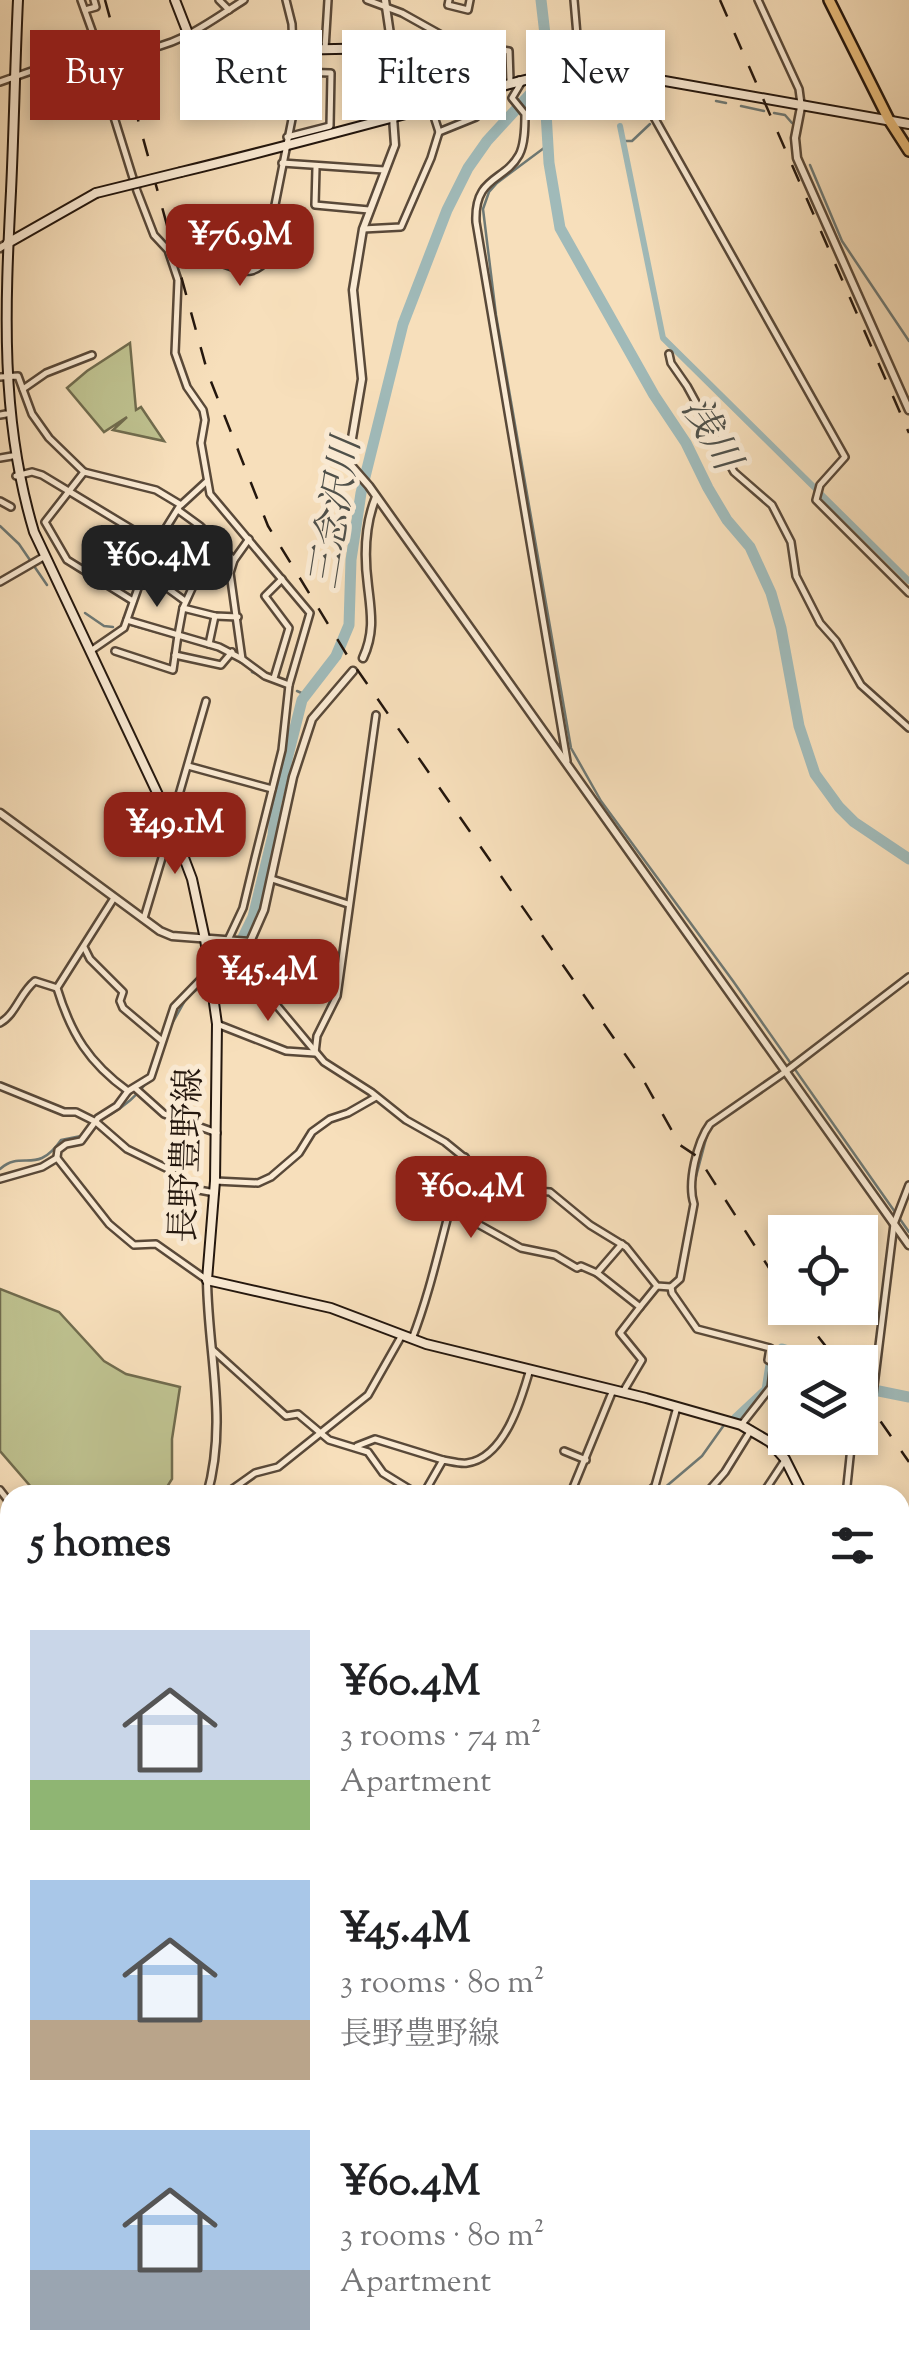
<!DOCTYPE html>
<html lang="en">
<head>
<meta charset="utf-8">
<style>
  :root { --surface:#fff; --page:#f6f6f6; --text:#202124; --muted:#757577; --accent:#8f2418 }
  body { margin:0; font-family:"Sorts Mill Goudy","Noto Serif JP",serif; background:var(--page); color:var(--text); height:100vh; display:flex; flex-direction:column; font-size:38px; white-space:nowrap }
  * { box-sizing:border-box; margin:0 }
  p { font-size:32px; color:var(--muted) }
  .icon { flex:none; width:55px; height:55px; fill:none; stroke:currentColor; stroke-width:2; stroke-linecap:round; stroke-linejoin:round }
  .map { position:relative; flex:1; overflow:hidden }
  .sheet { position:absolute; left:0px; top:1485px; width:910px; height:890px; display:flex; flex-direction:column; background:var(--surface); border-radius:30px 30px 0 0; box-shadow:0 5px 15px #0003 }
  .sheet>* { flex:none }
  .top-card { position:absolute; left:30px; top:30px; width:850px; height:90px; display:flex; gap:20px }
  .buttons { position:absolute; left:768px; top:1215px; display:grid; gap:20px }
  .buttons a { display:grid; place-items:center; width:110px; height:110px; border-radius:0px; background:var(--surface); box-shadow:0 5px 15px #0003; font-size:50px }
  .price { position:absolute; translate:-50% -85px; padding:0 22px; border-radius:20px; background:var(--accent); color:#fff; font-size:32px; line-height:65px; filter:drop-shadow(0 2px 5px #0008) }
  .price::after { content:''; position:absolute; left:50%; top:60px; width:30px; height:22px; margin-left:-15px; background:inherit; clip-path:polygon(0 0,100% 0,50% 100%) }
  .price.selected { background:#222; color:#fff }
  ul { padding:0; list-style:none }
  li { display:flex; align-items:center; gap:30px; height:250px; padding:0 30px }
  li span { display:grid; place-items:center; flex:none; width:280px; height:200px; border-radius:0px; color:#555 }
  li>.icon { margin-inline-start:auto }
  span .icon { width:120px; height:120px; fill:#fffc; stroke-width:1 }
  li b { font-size:42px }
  h2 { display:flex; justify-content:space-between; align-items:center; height:120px; padding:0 30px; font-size:42px }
  .chip { padding:0 35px; border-radius:0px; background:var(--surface); box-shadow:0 5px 15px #0003; font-size:35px; line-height:90px }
  .chip.selected { background:var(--accent); color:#fff }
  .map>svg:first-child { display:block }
  .green { fill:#bec18f; stroke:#716c4e; stroke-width:2.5 }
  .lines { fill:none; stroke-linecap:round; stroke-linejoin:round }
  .stream { stroke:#6e7975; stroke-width:2.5 }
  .canal { stroke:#a0bab9; stroke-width:6 }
  .river { stroke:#a0bab9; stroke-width:11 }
  .minor-casing { stroke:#594939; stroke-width:10 }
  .tertiary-casing { stroke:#594939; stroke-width:11 }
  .secondary-casing { stroke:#24170e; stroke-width:12 }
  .trunk-casing { stroke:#24170e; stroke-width:14 }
  .minor { stroke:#faead3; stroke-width:5 }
  .tertiary { stroke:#faead3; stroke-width:6 }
  .secondary { stroke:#faead3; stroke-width:8 }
  .trunk { stroke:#ecc07e; stroke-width:9 }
  .rail { stroke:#24170e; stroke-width:2.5; stroke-dasharray:18 18; stroke-linecap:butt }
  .secondary-bridge-casing { stroke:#24170e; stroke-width:12; stroke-linecap:butt }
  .secondary-bridge { stroke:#faead3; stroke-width:8 }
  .labels { text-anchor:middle; stroke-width:10; stroke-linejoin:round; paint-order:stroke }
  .street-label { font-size:35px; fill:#24170e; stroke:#faead3 }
  .water-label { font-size:38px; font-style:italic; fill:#4f504a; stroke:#faead3 }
</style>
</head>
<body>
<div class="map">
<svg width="909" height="2375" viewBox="0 0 909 2375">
  <rect width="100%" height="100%" fill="#f7dfbb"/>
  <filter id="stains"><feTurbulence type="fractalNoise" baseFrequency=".002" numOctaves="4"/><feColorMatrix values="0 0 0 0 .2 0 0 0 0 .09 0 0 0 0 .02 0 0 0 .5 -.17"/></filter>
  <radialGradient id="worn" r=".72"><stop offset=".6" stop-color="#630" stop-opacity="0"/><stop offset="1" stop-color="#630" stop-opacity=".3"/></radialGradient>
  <g class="green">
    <path d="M 130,343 L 136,410 L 141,407 L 164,441 L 113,430 L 127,417 L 104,432 L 67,388 L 87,371 Z"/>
    <path d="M 0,1289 L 59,1312 L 104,1361 L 126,1374 L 180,1387 L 172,1439 L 172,1479 L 162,1495 L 38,1495 L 0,1451 Z"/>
    <path d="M 0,1696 L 10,1702 L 10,1843 L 0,1843 Z"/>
    <path d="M 402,2365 L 798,2365 L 809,2375 L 400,2375 Z"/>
  </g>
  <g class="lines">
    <g class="stream">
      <path d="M 716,101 L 726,103"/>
      <path d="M 741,106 L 764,111"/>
      <path d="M 774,113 L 785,115 L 792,123"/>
      <path d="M 622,141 L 632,141 L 650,124"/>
      <path d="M 548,145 L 497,183 L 489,192 L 483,209 L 496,315 L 571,748 L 601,801 L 733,981 L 909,1232"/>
      <path d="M 810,165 L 842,241 L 909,341"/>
      <path d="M 0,526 L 19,544 L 47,585"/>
      <path d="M 85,613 L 104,626 L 113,627"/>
      <path d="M 131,625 L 174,637"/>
      <path d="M 181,639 L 221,651"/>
      <path d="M 252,672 L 287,687"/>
      <path d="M 297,691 L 306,695"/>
      <path d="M 169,1029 L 187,997 L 204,984"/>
      <path d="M 100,1120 C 129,1106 154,1082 162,1051"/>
      <path d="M 0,1169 C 23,1149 36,1176 61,1140 L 81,1136"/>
      <path d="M 693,1188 L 707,1135"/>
      <path d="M 656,1495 L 702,1456 L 724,1425"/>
    </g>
    <g class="canal">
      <path d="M 544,79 L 570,97"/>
      <path d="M 620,126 L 663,338 L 909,581"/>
    </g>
    <g class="river">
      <path d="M 541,0 L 546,43 L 544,79 L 549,163 L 560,228 L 654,395 L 686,443 L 708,488 L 727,520 L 750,547 L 771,593 L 781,628 L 799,726 L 815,774 L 839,807 L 854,822 L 909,859"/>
      <path d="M 221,972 L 231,962 L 253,917 L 273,835 L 276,803 L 302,700 L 336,656 L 349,625 L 351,560 L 361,493 L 403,324 L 447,210 L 468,168 L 487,141 L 544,79"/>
      <path d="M 860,1394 L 869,1389 L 909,1397"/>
      <path d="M 736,1419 L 767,1390 L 772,1358 L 782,1349 L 822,1362"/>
      <path d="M 23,2375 L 23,2365"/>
    </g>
    <g class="minor-casing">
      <g id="minor">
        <path d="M 81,0 L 99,50 L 109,101 L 137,191 L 154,235 L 168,250 L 178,280 L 175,353 L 187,387 L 203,410 L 205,420 L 201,443 L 210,494 L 310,613 L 289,685 L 282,750 L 255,858 L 243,908 L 228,940"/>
        <path d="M 219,0 L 229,10"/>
        <path d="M 367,0 L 402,13 L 454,42"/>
        <path d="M 449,0 L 448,5 L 468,10 L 470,0"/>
        <path d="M 574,0 L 580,70"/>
        <path d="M 758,0 L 799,89 L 801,104"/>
        <path d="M 85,10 L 96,7 L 94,0"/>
        <path d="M 392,48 L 457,43 L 509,51 L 510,81"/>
        <path d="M 325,49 L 328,0"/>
        <path d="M 135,51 C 178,47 208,23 244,0"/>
        <path d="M 476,71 L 483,45"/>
        <path d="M 642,79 L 641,94 L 845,457 L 820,485 L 816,500 L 909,593"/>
        <path d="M 519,80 L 521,83 L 512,98 L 525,114 C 525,126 525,144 519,155 C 504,182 474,176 476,222 L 567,761"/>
        <path d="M 0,82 L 43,67 L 115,56"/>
        <path d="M 431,107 L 439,132 L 476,117 L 486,105 L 485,89"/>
        <path d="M 287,137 L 330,126 L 331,73 L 295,72"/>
        <path d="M 282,163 L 384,170"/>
        <path d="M 316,168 L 315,205 L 369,210"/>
        <path d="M 363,229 L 401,227 L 431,158 L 439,132"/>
        <path d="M 189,261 C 198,261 208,260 216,262 C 243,268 247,282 271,257 L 272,220 L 295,104 L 292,24 L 286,0"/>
        <path d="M 669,354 L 671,363 L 687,386 L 734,472 L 772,505 L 791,542 L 796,576 L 820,623 L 836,641 L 861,685 L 909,728"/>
        <path d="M 0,377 L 18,376 L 32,414 L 49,438 L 84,472 L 156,490 L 181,505 L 206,482"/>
        <path d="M 23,389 L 46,373 L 92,355"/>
        <path d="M 0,415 L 6,414"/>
        <path d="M 0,458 L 12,456"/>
        <path d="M 84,472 L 45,522 L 67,560 L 133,601"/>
        <path d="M 16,476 L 32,472 L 42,475 L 158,545 L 144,571 L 124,628 L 92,650"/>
        <path d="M 0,501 L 11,507"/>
        <path d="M 178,510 L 200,526 L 234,560"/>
        <path d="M 249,539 L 234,560 L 230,573 L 242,659 L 265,676 L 289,685"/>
        <path d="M 156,544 L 179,507"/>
        <path d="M 159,546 L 199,573 L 183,608"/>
        <path d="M 144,571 L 185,601"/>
        <path d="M 0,582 L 45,556"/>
        <path d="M 127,620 L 178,635 L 183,608 L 215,616 L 238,617"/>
        <path d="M 209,644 L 215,616"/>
        <path d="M 115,651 L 173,670 L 178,635 L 219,647 L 242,659"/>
        <path d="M 175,655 L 221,665 L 232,652"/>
        <path d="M 274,678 L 289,628 L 265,596 L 282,579"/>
        <path d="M 188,766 L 272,789"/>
        <path d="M 168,815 L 174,812 L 206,701"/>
        <path d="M 272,879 L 348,904"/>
        <path d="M 114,898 L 57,988 C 71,1034 89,1063 128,1091"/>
        <path d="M 144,918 L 167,841 L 158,823 L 168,818"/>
        <path d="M 250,942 L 243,965 L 324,1062 L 371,1092 L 406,1120 L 445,1142 L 503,1189 L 550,1192 L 590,1225 L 626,1247 L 657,1286 L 671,1287"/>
        <path d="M 84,947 L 90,959 L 123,992 L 120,1001 L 123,1008 L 161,1040"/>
        <path d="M 0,1023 C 16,1014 20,993 35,981 L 57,988"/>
        <path d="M 217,1024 L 286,1051 L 315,1053 L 317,1036 L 337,996 L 376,715"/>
        <path d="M 0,1086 L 64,1112 L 76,1112 L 96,1122 L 127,1149 L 168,1169 L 188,1188 L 215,1193"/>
        <path d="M 135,1088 L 164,1114 L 217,1133"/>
        <path d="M 57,1157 L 58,1150 L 66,1144 L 81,1141 L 98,1118 L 117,1106 L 128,1091 L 151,1077 L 174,1007 L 208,972"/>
        <path d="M 0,1179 L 42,1167 L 57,1158 L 109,1224 L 134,1245 L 156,1244 L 207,1280"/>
        <path d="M 215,1181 L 258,1183 L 271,1177 L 299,1153 L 312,1132 L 330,1119 L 348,1113 L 376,1097"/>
        <path d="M 449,1208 L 521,1248 L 555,1255 L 577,1268 L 581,1266 L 597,1273 L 622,1244"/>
        <path d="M 597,1273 L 640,1307 L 657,1286"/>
        <path d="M 671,1287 L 680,1279 L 694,1204 C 687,1183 697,1142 710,1124 L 785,1072 L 909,977"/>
        <path d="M 671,1287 L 672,1293 L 697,1329 L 770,1348 L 768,1360 L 774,1363 L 783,1355 L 811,1362"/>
        <path d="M 412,1339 C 435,1280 445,1217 465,1157"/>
        <path d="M 213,1350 L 286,1416 L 298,1414 L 329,1440 L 368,1452 L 383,1473 L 419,1495"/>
        <path d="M 623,1392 L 642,1360 L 620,1333 L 640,1307"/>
        <path d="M 860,1402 L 873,1394 L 894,1224 L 909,1185"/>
        <path d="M 742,1424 L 771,1387 L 774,1363"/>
        <path d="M 357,1446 L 375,1439 L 443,1460"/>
        <path d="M 564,1451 L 586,1460"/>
        <path d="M 0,1490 L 10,1503"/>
        <path d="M 224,1495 L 255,1473 L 278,1467 L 368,1395 L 402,1335"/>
        <path d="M 423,1495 L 443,1460 C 450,1461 460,1464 467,1463 C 504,1458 521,1401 530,1369"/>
        <path d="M 570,1495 L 613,1390"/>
        <path d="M 645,1495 L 655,1486 L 677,1407"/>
        <path d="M 705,1495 L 725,1472 L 751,1430"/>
        <path d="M 762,1495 L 785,1460"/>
        <path d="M 846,1495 L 852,1438"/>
        <path d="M 900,1755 L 909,1749"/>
        <path d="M 900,1899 L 909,1893"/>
        <path d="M 900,1965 L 909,1974"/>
        <path d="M 900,1997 L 909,1990"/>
        <path d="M 900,2046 L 909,2038"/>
        <path d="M 888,2365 L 909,2373"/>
      </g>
    </g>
    <g class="tertiary-casing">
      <g id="tertiary">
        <path d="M 385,0 L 392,48"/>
        <path d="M 801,107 L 795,138 L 797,158 L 909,410"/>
        <path d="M 393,117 L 395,145 L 363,229 L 353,290 L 362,379 L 348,462 L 369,486 L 909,1245"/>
        <path d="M 0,248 L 8,243"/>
        <path d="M 363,658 C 375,632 371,612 368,586 C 364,556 365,524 376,497"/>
        <path d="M 0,813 L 160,931 L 172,936 L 250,942 L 264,910 L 293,777 L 312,719 L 353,671"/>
        <path d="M 207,1495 C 228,1421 208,1355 207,1280"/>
        <path d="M 47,2375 L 49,2365"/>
      </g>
    </g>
    <g class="secondary-casing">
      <g id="secondary">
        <path d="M 18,0 C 15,64 14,128 11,191 C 5,309 0,419 34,532 L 169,818 L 192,879 L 205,939 L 217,1024 L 215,1181 L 207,1280 L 331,1308 L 426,1344 L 646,1398 L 741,1425 L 770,1442 L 785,1459 L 803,1495"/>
        <path d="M 175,0 L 189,36 C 255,54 324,49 392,48 L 393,117"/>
        <path d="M 181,172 C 264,152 346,130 428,108 C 489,91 544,68 608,71 L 909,124"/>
        <path d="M 8,243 L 96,193"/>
        <path d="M 900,1639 L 909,1667"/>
      </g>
    </g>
    <g class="trunk-casing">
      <path id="trunk" d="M 829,0 L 889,120 L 909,151"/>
    </g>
    <use href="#minor" class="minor"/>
    <use href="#tertiary" class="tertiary"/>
    <use href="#secondary" class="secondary"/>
    <use href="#trunk" class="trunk"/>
    <g class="rail">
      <path d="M 105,0 L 208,374 L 268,526 L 347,655 L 645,1083 L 680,1145 L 698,1157 L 785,1293"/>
      <path d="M 720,0 L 909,433"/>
      <path d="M 796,1308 L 838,1362"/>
      <path d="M 860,1392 L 909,1462"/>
    </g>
    <g class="secondary-bridge-casing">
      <path id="secondary-bridge" d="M 96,193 L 181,172"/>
    </g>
    <use href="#secondary-bridge" class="secondary-bridge"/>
  </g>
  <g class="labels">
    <g class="street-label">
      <text transform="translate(185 1155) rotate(-88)" y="12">長野豊野線</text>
    </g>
    <g class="water-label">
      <text transform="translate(712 433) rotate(60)" y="13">浅川</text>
      <text transform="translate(334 513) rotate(-81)" y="13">三念沢川</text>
    </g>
  </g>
  <rect width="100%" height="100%" filter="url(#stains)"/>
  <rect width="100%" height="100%" fill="url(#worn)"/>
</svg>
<div class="buttons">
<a><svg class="icon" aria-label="locate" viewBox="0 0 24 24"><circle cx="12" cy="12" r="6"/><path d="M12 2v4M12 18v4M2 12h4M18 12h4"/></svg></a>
<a><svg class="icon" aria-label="layers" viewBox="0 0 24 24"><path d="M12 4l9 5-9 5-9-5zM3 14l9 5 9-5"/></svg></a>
</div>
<b class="price" style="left:240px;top:289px">¥76.9M</b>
<b class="price selected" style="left:157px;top:610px">¥60.4M</b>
<b class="price" style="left:175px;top:877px">¥49.1M</b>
<b class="price" style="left:268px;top:1024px">¥45.4M</b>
<b class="price" style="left:471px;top:1241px">¥60.4M</b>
<div class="top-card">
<a class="chip selected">Buy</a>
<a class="chip">Rent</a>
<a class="chip">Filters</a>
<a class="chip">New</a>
</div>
<section class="sheet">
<h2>5 homes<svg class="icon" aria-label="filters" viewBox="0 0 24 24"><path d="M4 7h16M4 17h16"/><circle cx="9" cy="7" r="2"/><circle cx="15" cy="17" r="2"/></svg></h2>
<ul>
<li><span style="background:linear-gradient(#c9d6e8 75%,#8fb573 0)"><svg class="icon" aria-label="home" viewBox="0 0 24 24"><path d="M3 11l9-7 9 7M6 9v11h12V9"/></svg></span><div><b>¥60.4M</b><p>3 rooms · 74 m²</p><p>Apartment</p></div></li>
<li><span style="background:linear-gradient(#a9c7e8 70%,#b9a48a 0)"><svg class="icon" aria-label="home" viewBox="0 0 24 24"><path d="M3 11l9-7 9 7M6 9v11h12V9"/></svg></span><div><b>¥45.4M</b><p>3 rooms · 80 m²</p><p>長野豊野線</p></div></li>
<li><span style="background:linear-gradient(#a9c7e8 70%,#9aa5b1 0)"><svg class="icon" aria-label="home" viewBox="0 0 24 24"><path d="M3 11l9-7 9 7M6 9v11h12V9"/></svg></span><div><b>¥60.4M</b><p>3 rooms · 80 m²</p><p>Apartment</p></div></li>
</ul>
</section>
</div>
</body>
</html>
